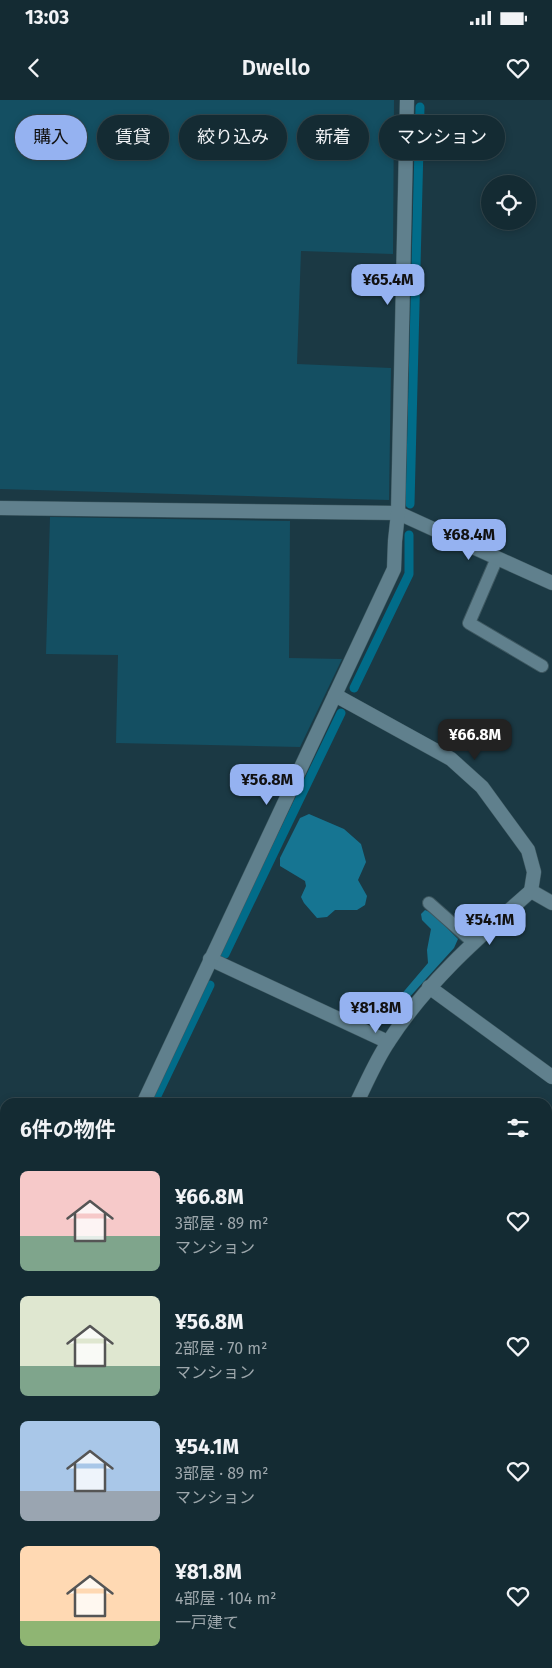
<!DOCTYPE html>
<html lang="ja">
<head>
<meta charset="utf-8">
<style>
  :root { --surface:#142b33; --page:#1d333b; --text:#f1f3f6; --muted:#9da7ac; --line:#33474e; --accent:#95b2f1 }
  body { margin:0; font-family:"Fira Sans","Noto Sans JP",sans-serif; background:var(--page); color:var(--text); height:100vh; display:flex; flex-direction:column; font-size:19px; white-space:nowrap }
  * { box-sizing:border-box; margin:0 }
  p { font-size:16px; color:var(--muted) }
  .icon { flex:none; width:28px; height:28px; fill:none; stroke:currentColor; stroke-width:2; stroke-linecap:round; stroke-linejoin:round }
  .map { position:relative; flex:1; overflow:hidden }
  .drawer { position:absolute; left:0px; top:998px; width:552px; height:571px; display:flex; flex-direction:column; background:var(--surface); border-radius:15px 15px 0 0; box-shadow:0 2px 8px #0003,0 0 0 1px var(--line) }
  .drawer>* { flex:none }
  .top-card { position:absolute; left:15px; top:15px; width:522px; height:45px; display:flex; gap:10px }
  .controls { position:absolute; left:481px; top:75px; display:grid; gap:10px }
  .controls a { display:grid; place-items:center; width:55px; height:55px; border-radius:50%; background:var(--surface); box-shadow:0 2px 8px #0003,0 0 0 1px var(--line); font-size:25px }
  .price { position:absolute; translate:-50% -42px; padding:0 11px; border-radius:10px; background:var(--accent); color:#111; font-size:16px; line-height:32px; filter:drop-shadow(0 1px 2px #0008) }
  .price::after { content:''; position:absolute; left:50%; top:30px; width:15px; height:11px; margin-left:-8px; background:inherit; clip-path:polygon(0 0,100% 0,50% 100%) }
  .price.selected { background:#222; color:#fff }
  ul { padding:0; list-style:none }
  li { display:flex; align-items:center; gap:15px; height:125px; padding:0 20px }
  li span { display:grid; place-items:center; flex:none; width:140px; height:100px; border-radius:8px; color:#555 }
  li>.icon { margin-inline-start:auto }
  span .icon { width:60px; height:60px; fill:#fffc; stroke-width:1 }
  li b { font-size:21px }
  h2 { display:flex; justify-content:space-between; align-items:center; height:60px; padding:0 20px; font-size:21px }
  .chip { padding:0 18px; border-radius:22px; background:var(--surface); box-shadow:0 2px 8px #0003,0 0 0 1px var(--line); font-size:18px; line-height:45px }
  .chip.selected { background:var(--accent); color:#111 }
  .status { display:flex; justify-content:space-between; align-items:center; height:35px; padding:0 25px; background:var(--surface); direction:ltr }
  .status svg { height:14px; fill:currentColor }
  header { display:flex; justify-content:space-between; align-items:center; height:65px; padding:0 20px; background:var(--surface); font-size:22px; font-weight:600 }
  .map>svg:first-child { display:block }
  .green { fill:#144f62 }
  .forest { fill:#167592 }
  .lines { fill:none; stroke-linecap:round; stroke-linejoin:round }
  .stream { stroke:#016c89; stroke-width:9 }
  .service-casing { stroke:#3e5861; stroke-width:14 }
  .minor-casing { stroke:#3e5861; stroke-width:15 }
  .path { stroke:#869ba3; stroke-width:3; stroke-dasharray:4 4; stroke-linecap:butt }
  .service { stroke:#60808d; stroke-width:12 }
  .minor { stroke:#60808d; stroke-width:14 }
</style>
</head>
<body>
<div class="status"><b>13:03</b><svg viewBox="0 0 49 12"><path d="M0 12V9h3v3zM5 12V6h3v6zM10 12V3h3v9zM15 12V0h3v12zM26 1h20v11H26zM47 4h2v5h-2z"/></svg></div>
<header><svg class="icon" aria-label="back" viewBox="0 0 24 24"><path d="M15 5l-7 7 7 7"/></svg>Dwello<svg class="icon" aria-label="heart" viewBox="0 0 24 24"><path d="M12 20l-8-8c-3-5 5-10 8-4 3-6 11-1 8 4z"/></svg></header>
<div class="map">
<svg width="552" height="1568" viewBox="0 0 552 1568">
  <rect width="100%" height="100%" fill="#1b3944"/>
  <g class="green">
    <path d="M 0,0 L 394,0 L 393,154 L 301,151 L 297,264 L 391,268 L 389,400 L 0,389 Z"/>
    <path d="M 50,417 L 290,421 L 289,558 L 342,559 L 300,647 L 116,643 L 118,555 L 46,554 Z"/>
    <path d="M 5,1239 L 5,1396 L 0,1395 L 0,1327 Z"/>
  </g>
  <g class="forest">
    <path d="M 309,714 L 344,729 L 361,744 L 366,762 L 358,780 L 367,796 L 365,805 L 357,810 L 335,810 L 327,817 L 317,818 L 304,803 L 301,797 L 306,786 L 305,781 L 280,766 L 280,758 L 300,718 Z"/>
    <path d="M 425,810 L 432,813 L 458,839 L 454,848 L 397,911 L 380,919 L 362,918 L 359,909 L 365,900 L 376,900 L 394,903 L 428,863 L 427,850 L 431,829 L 422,820 L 421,814 Z"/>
  </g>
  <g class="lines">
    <g class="stream">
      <path d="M 410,404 L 420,7"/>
      <path d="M 354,588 L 409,474 L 409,435"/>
      <path d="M 225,854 L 341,613"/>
      <path d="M 154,1002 L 210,885"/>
      <path d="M 0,1469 L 5,1464"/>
    </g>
    <g class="service-casing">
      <g id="service">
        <path d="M 497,458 L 469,523 L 542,566"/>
        <path d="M 429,803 L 473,842"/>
        <path d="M 459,1568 L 461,1564"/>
      </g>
    </g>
    <g class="minor-casing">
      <g id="minor">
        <path d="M 0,408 L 398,413 L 552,483"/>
        <path d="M 335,595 L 451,659 L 482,687 L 528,750 L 534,772 L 531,791"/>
        <path d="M 210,859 L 388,942"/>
        <path d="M 429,887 L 552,977"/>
        <path d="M 144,1002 L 394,469 L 395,441 L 398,413 L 407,0"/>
        <path d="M 357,1002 C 367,982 376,960 389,941 C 427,882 479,837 531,791 L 552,803"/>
        <path d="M 548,1087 L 552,1080"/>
        <path d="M 548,1109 L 552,1112"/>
        <path d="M 0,1147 L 5,1148"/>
        <path d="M 548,1280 L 552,1284"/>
        <path d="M 0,1500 L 5,1493"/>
        <path d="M 536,1564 L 542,1568"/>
        <path d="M 278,1568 L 282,1564"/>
      </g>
    </g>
    <path class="path" d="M 172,1564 L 177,1568"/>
    <use href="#service" class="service"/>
    <use href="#minor" class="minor"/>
  </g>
</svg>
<div class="controls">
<a><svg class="icon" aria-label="locate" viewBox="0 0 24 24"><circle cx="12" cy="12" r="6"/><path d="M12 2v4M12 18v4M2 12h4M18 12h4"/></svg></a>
</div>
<b class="price" style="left:388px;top:206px">¥65.4M</b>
<b class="price" style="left:469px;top:461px">¥68.4M</b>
<b class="price selected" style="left:475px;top:661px">¥66.8M</b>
<b class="price" style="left:267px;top:706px">¥56.8M</b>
<b class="price" style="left:490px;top:846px">¥54.1M</b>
<b class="price" style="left:376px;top:934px">¥81.8M</b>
<div class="top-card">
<a class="chip selected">購入</a>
<a class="chip">賃貸</a>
<a class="chip">絞り込み</a>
<a class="chip">新着</a>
<a class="chip">マンション</a>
</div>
<section class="drawer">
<h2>6件の物件<svg class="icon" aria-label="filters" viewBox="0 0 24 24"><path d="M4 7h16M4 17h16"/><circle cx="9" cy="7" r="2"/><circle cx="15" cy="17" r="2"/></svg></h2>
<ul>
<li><span style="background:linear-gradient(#f6c9c9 65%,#7fa58c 0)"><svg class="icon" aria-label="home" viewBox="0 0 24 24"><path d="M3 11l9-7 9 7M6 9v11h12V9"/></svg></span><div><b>¥66.8M</b><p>3部屋 · 89 m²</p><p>マンション</p></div><svg class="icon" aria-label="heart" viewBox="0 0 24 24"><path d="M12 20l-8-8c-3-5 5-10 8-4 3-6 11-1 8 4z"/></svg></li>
<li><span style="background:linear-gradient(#dfe7d0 70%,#7fa58c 0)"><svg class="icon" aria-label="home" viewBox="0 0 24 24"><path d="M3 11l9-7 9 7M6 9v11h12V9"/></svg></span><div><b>¥56.8M</b><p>2部屋 · 70 m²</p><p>マンション</p></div><svg class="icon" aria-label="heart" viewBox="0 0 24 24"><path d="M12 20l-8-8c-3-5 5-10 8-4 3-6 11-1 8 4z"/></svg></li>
<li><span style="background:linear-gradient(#a9c7e8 70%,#9aa5b1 0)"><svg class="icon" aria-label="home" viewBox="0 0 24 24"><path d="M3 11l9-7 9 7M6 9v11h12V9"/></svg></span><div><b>¥54.1M</b><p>3部屋 · 89 m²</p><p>マンション</p></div><svg class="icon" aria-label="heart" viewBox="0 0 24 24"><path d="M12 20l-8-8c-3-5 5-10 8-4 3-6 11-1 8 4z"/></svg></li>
<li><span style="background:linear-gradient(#ffd9b3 75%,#8fb573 0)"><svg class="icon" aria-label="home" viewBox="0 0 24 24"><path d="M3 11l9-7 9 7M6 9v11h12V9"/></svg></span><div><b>¥81.8M</b><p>4部屋 · 104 m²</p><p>一戸建て</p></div><svg class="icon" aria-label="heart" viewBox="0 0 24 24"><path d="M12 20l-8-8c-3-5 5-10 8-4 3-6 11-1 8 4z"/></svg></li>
</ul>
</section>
</div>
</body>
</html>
